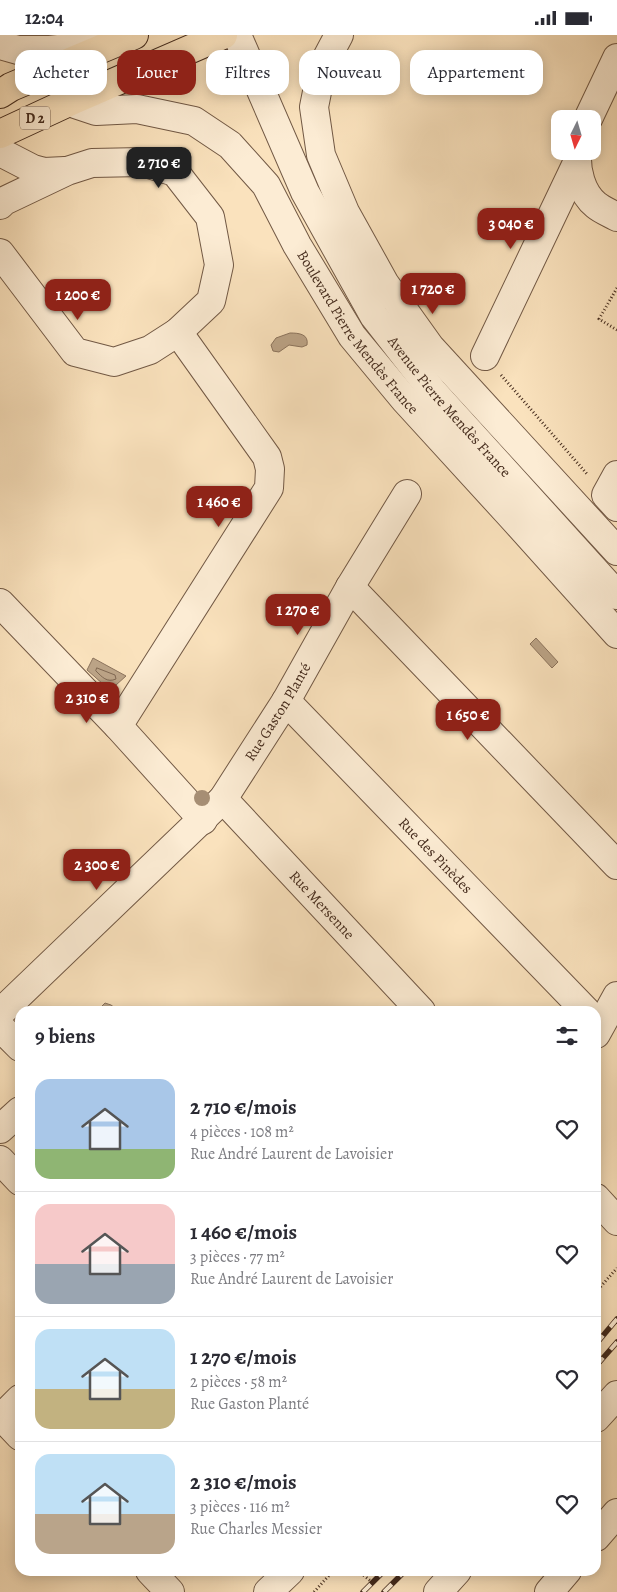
<!DOCTYPE html>
<html lang="fr">
<head>
<meta charset="utf-8">
<style>
  :root { --surface:#fff; --page:#f7f7f7; --text:#2b2b33; --muted:#7c7c81; --line:#e1e1e2; --accent:#8f2418 }
  body { margin:0; font-family:Alegreya,serif; background:var(--page); color:var(--text); height:100vh; display:flex; flex-direction:column; font-size:19px; white-space:nowrap }
  * { box-sizing:border-box; margin:0 }
  p { font-size:16px; color:var(--muted) }
  .icon { flex:none; width:28px; height:28px; fill:none; stroke:currentColor; stroke-width:2; stroke-linecap:round; stroke-linejoin:round }
  .map { position:relative; flex:1; overflow:hidden }
  .details { position:absolute; left:15px; top:971px; width:586px; height:570px; display:flex; flex-direction:column; background:var(--surface); border-radius:15px; box-shadow:0 2px 12px #0003 }
  .details>* { flex:none }
  .top-card { position:absolute; left:15px; top:15px; width:588px; height:45px; display:flex; gap:10px }
  .needle { width:32px; rotate:185deg }
  .controls { position:absolute; left:551px; top:75px; display:grid; gap:10px }
  .controls a { display:grid; place-items:center; width:50px; height:50px; border-radius:10px; background:var(--surface); box-shadow:0 2px 12px #0003; font-size:25px }
  .price { position:absolute; translate:-50% -42px; padding:0 11px; border-radius:10px; background:var(--accent); color:#fff; font-size:16px; line-height:32px; filter:drop-shadow(0 1px 2px #0008) }
  .price::after { content:''; position:absolute; left:50%; top:30px; width:15px; height:11px; margin-left:-8px; background:inherit; clip-path:polygon(0 0,100% 0,50% 100%) }
  .price.on { background:#222; color:#fff }
  ul { padding:0; list-style:none }
  li { display:flex; align-items:center; gap:15px; height:125px; padding:0 20px }
  li+li { border-top:1px solid var(--line) }
  li span { display:grid; place-items:center; flex:none; width:140px; height:100px; border-radius:15px; color:#555 }
  li>.icon { margin-inline-start:auto }
  span .icon { width:60px; height:60px; fill:#fffc; stroke-width:1 }
  li b { font-size:21px }
  h2 { display:flex; justify-content:space-between; align-items:center; height:60px; padding:0 20px; font-size:21px }
  .pill { padding:0 18px; border-radius:15px; background:var(--surface); box-shadow:0 2px 12px #0003; font-size:18px; line-height:45px }
  .pill.on { background:var(--accent); color:#fff }
  .status { display:flex; justify-content:space-between; align-items:center; height:35px; padding:0 25px; background:var(--surface); direction:ltr }
  .status svg { height:14px; fill:currentColor }
  .map>svg:first-child { display:block }
  .water { fill:#bca487; stroke:#8c745d }
  .lines { fill:none; stroke-linecap:round; stroke-linejoin:round }
  .shore { stroke:#806852; stroke-width:1 }
  .minor-casing { stroke:#725945; stroke-width:30 }
  .major-casing { stroke:#442b1d; stroke-width:30 }
  .path { stroke:#442b1d; stroke-width:3; stroke-dasharray:1 2.5; stroke-linecap:butt }
  .minor { stroke:#fcecd4; stroke-width:28 }
  .major { stroke:#fae2bd; stroke-width:28 }
  .rail-casing { stroke:#442b1d; stroke-width:5.5 }
  .rail { stroke:#fcecd4; stroke-width:4; stroke-dasharray:11; stroke-linecap:butt }
  .tree { fill:#a68e74 }
  .labels { text-anchor:middle; stroke-width:4.5; stroke-linejoin:round; paint-order:stroke }
  .shield { fill:#fcecd4; stroke:#7b6554; stroke-width:1 }
  .shield-label { font-size:14px; font-weight:bold; fill:#442b1d }
  .street-label { font-size:15px; fill:#442b1d; stroke:#fcecd4 }
</style>
</head>
<body>
<div class="status"><b>12:04</b><svg viewBox="0 0 49 12"><path d="M0 12V9h3v3zM5 12V6h3v6zM10 12V3h3v9zM15 12V0h3v12zM26 1h20v11H26zM47 4h2v5h-2z"/></svg></div>
<div class="map">
<svg width="617" height="1557" viewBox="0 0 617 1557">
  <rect width="100%" height="100%" fill="#fae2bd"/>
  <filter id="stains"><feTurbulence type="fractalNoise" baseFrequency=".004" numOctaves="4"/><feColorMatrix values="0 0 0 0 .2 0 0 0 0 .09 0 0 0 0 .02 0 0 0 .5 -.17"/></filter>
  <radialGradient id="worn" r=".72"><stop offset=".6" stop-color="#630" stop-opacity="0"/><stop offset="1" stop-color="#630" stop-opacity=".3"/></radialGradient>
  <g class="water">
    <path d="M 290,298 C 299,298 309,299 307,310 L 302,312 L 289,310 L 279,317 L 273,316 L 271,310 L 276,303 Z"/>
    <path d="M 536,603 L 558,627 L 552,633 L 530,609 Z"/>
    <path d="M 93,623 L 126,641 L 116,650 L 103,649 L 87,635 Z"/>
    <path d="M 105,968 L 111,970 L 119,976 L 97,976 Z"/>
  </g>
  <g class="lines">
    <path class="shore" d="M 97,633 L 115,640 L 116,644 C 107,648 102,642 96,636 Z"/>
    <g class="minor-casing">
      <g id="minor">
        <path id="s1" d="M 237,0 L 305,157 L 374,281 L 434,358 L 617,560"/>
        <path d="M 339,0 L 322,32 L 314,72 L 321,120 L 345,177 L 385,249 L 430,312 L 617,516"/>
        <path d="M 0,10 L 18,15 L 50,15 L 106,8"/>
        <path id="s2" d="M 69,67 L 96,76 L 137,74 L 194,86 L 230,110 L 266,150 L 297,210 L 352,301 L 405,365 L 511,481 L 617,599"/>
        <path d="M 588,84 L 617,23"/>
        <path d="M 0,117 L 33,134 L 44,137 L 65,136"/>
        <path d="M 577,118 C 576,135 581,158 596,170 C 602,175 610,178 617,182"/>
        <path d="M 0,170 L 4,166 L 67,136 L 92,128 L 142,127 L 175,137 L 210,182 L 219,230 L 211,266 L 178,297 L 150,315 L 114,327 L 75,317 L 0,218"/>
        <path d="M 485,321 L 577,128"/>
        <path d="M 617,440 L 606,460 L 617,472"/>
        <path d="M 350,552 L 617,830"/>
        <path d="M 0,568 L 118,691 L 203,785"/>
        <path id="s3" d="M 286,666 L 586,976"/>
        <path d="M 118,691 L 269,453 L 270,434 L 267,422 L 178,297"/>
        <path id="s4" d="M 223,764 L 421,976"/>
        <path id="s5" d="M 0,978 L 223,764 L 286,666 L 350,552 L 407,459"/>
        <path d="M 0,992 L 20,1012"/>
        <path d="M 596,999 L 617,961"/>
        <path d="M 0,1094 L 20,1076"/>
        <path d="M 0,1125 L 20,1146"/>
        <path d="M 596,1163 L 617,1186"/>
        <path d="M 2,1382 L 20,1401"/>
        <path d="M 596,1383 L 617,1360"/>
        <path d="M 0,1384 L 20,1364"/>
        <path d="M 596,1502 L 617,1478"/>
        <path d="M 150,1536 L 170,1557"/>
        <path d="M 268,1557 L 290,1536"/>
        <path d="M 438,1557 L 457,1536"/>
        <path d="M 549,1557 L 567,1536"/>
      </g>
    </g>
    <g class="major-casing">
      <g id="major">
        <path d="M 0,59 L 11,52 L 134,0"/>
        <path d="M 0,99 L 69,67 L 223,0"/>
      </g>
    </g>
    <g class="path">
      <path d="M 617,253 L 599,284 L 617,295"/>
      <path d="M 501,340 L 587,439"/>
      <path d="M 596,1257 L 617,1233"/>
      <path d="M 358,1536 L 372,1547"/>
      <path d="M 314,1557 L 333,1536"/>
    </g>
    <use href="#minor" class="minor"/>
    <use href="#major" class="major"/>
    <g class="rail-casing">
      <g id="rail">
        <path d="M 596,1309 L 617,1284"/>
        <path d="M 596,1331 L 617,1307"/>
        <path d="M 363,1557 L 384,1536"/>
        <path d="M 384,1557 L 405,1536"/>
      </g>
    </g>
    <use href="#rail" class="rail"/>
  </g>
  <circle class="tree" cx="202" cy="763" r="8"/>
  <g class="labels">
    <rect class="shield" x="20" y="71.5" width="30" height="23" rx="4"/>
    <g class="shield-label">
      <text x="35" y="88">D 2</text>
    </g>
    <g class="street-label">
      <text dy="5" stroke="none"><textPath href="#s2" startOffset="399">Boulevard Pierre Mendès France</textPath></text>
      <text dy="5" stroke="none"><textPath href="#s1" startOffset="431">Avenue Pierre Mendès France</textPath></text>
      <text dy="5" stroke="none"><textPath href="#s5" startOffset="412">Rue Gaston Planté</textPath></text>
      <text dy="5" stroke="none"><textPath href="#s3" startOffset="215">Rue des Pinèdes</textPath></text>
      <text dy="5" stroke="none"><textPath href="#s4" startOffset="145">Rue Mersenne</textPath></text>
    </g>
  </g>
  <rect width="100%" height="100%" filter="url(#stains)"/>
  <rect width="100%" height="100%" fill="url(#worn)"/>
</svg>
<div class="controls">
<a><svg class="needle" viewBox="-14 -14 28 28"><path d="M0-13l5 13h-10z" fill="#e53935"/><path d="M0 13l5-13h-10z" fill="#7c7c81"/></svg></a>
</div>
<b class="price on" style="left:159px;top:154px">2 710 €</b>
<b class="price" style="left:511px;top:215px">3 040 €</b>
<b class="price" style="left:433px;top:280px">1 720 €</b>
<b class="price" style="left:78px;top:286px">1 200 €</b>
<b class="price" style="left:219px;top:493px">1 460 €</b>
<b class="price" style="left:298px;top:601px">1 270 €</b>
<b class="price" style="left:87px;top:689px">2 310 €</b>
<b class="price" style="left:468px;top:706px">1 650 €</b>
<b class="price" style="left:97px;top:856px">2 300 €</b>
<div class="top-card">
<a class="pill">Acheter</a>
<a class="pill on">Louer</a>
<a class="pill">Filtres</a>
<a class="pill">Nouveau</a>
<a class="pill">Appartement</a>
</div>
<section class="details">
<h2>9 biens<svg class="icon" aria-label="filters" viewBox="0 0 24 24"><path d="M4 7h16M4 17h16"/><circle cx="9" cy="7" r="2"/><circle cx="15" cy="17" r="2"/></svg></h2>
<ul>
<li><span style="background:linear-gradient(#a9c7e8 70%,#8fb573 0)"><svg class="icon" aria-label="home" viewBox="0 0 24 24"><path d="M3 11l9-7 9 7M6 9v11h12V9"/></svg></span><div><b>2 710 €/mois</b><p>4 pièces · 108 m²</p><p>Rue André Laurent de Lavoisier</p></div><svg class="icon" aria-label="heart" viewBox="0 0 24 24"><path d="M12 20l-8-8c-3-5 5-10 8-4 3-6 11-1 8 4z"/></svg></li>
<li><span style="background:linear-gradient(#f6c9c9 60%,#9aa5b1 0)"><svg class="icon" aria-label="home" viewBox="0 0 24 24"><path d="M3 11l9-7 9 7M6 9v11h12V9"/></svg></span><div><b>1 460 €/mois</b><p>3 pièces · 77 m²</p><p>Rue André Laurent de Lavoisier</p></div><svg class="icon" aria-label="heart" viewBox="0 0 24 24"><path d="M12 20l-8-8c-3-5 5-10 8-4 3-6 11-1 8 4z"/></svg></li>
<li><span style="background:linear-gradient(#bfe0f5 60%,#c2b280 0)"><svg class="icon" aria-label="home" viewBox="0 0 24 24"><path d="M3 11l9-7 9 7M6 9v11h12V9"/></svg></span><div><b>1 270 €/mois</b><p>2 pièces · 58 m²</p><p>Rue Gaston Planté</p></div><svg class="icon" aria-label="heart" viewBox="0 0 24 24"><path d="M12 20l-8-8c-3-5 5-10 8-4 3-6 11-1 8 4z"/></svg></li>
<li><span style="background:linear-gradient(#bfe0f5 60%,#b9a48a 0)"><svg class="icon" aria-label="home" viewBox="0 0 24 24"><path d="M3 11l9-7 9 7M6 9v11h12V9"/></svg></span><div><b>2 310 €/mois</b><p>3 pièces · 116 m²</p><p>Rue Charles Messier</p></div><svg class="icon" aria-label="heart" viewBox="0 0 24 24"><path d="M12 20l-8-8c-3-5 5-10 8-4 3-6 11-1 8 4z"/></svg></li>
</ul>
</section>
</div>
</body>
</html>
